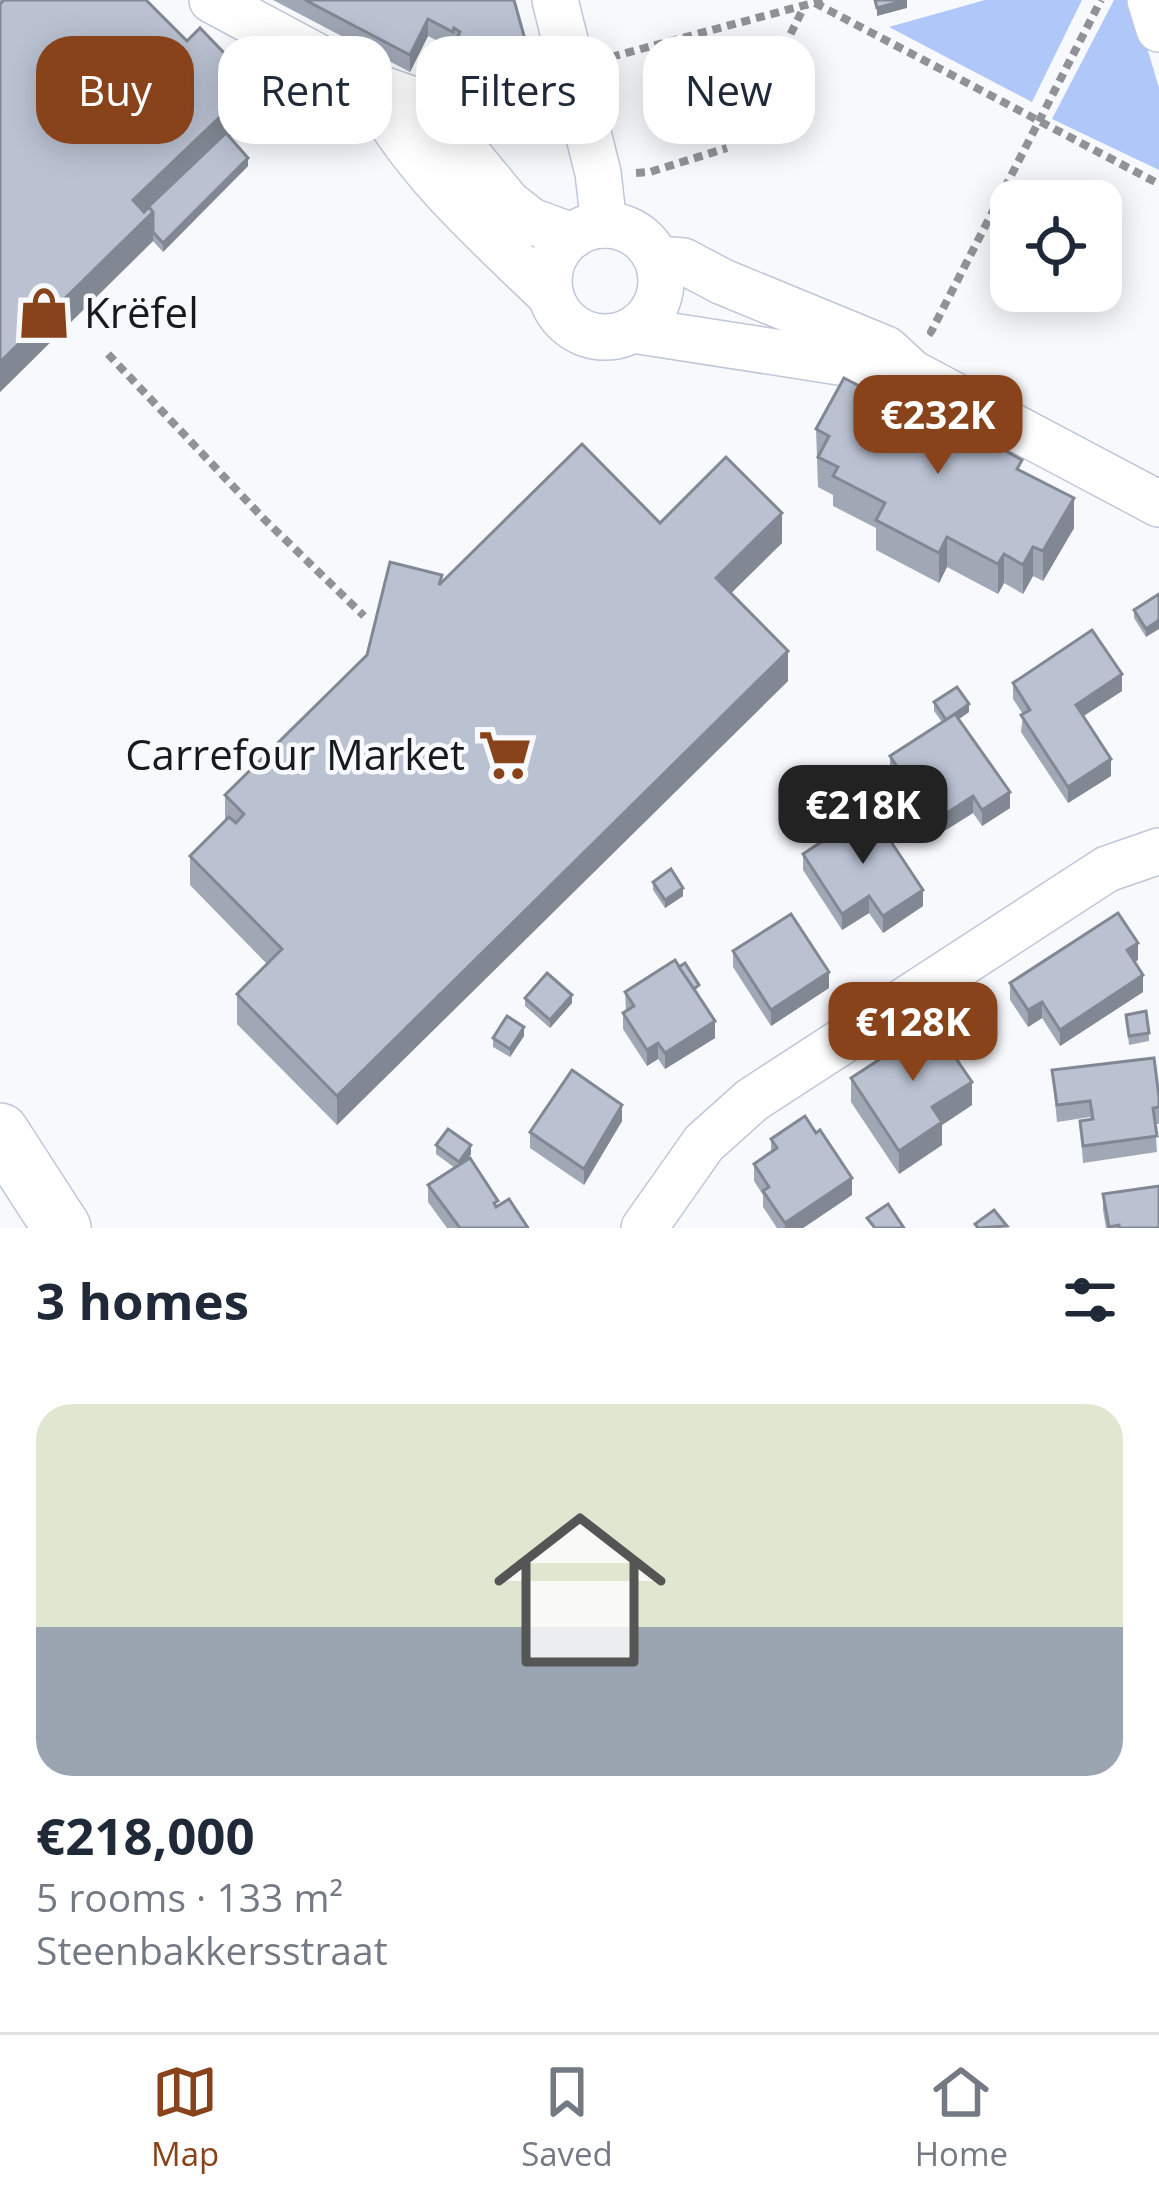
<!DOCTYPE html>
<html lang="en">
<head>
<meta charset="utf-8">
<style>
  :root { --surface:#fff; --page:#f6f6f7; --text:#1f2937; --muted:#747a83; --line:#e0e1e3; --accent:#88431a }
  body { margin:0; font-family:"Open Sans",sans-serif; background:var(--page); color:var(--text); height:100vh; display:flex; flex-direction:column; font-size:45px; white-space:nowrap }
  * { box-sizing:border-box; margin:0 }
  p { font-size:39px; color:var(--muted) }
  .icon { flex:none; width:66px; height:66px; fill:none; stroke:currentColor; stroke-width:2; stroke-linecap:round; stroke-linejoin:round }
  .map { position:relative; height:1228px; overflow:hidden }
  .side { display:flex; flex-direction:column; background:var(--surface); flex:1 }
  .side>* { flex:none }
  .banner { position:absolute; left:36px; top:36px; width:1089px; height:108px; display:flex; gap:24px }
  .tools { position:absolute; left:990px; top:180px; display:grid; gap:24px }
  .tools a { display:grid; place-items:center; width:132px; height:132px; border-radius:24px; background:var(--surface); box-shadow:0 6px 30px #0003; font-size:60px }
  .price { position:absolute; translate:-50% -102px; padding:0 27px; border-radius:24px; background:var(--accent); color:#fff; font-size:39px; line-height:78px; filter:drop-shadow(0 3px 6px #0008) }
  .price::after { content:''; position:absolute; left:50%; top:72px; width:36px; height:27px; margin-left:-18px; background:inherit; clip-path:polygon(0 0,100% 0,50% 100%) }
  .price.on { background:#222; color:#fff }
  ul { padding:0; list-style:none }
  li { display:grid; align-content:center; gap:24px; height:636px; padding:0 36px }
  li span { display:grid; place-items:center; height:372px; border-radius:36px; color:#555 }
  li>.icon { margin-inline-start:auto }
  span .icon { width:216px; height:216px; fill:#fffc; stroke-width:1 }
  li b { font-size:51px }
  h2 { display:flex; justify-content:space-between; align-items:center; height:144px; padding:0 36px; font-size:51px }
  .tag { padding:0 42px; border-radius:36px; background:var(--surface); box-shadow:0 6px 30px #0003; font-size:42px; line-height:108px }
  .tag.on { background:var(--accent); color:#fff }
  .tab-bar { display:flex; justify-content:space-around; align-items:center; height:168px; border-top:3px solid var(--line); background:var(--surface); font-size:33px; color:var(--muted) }
  .tab-bar a { display:grid; justify-items:center; gap:6px }
  .tab-bar .on { color:var(--accent) }
  .map>svg:first-child { display:block }
  .green { fill:#b0c7fa }
  .lines { fill:none; stroke-linecap:round; stroke-linejoin:round }
  .minor-casing { stroke:#bfc7d8; stroke-width:48 }
  .major-casing { stroke:#bfc7d8; stroke-width:60 }
  .path { stroke:#919297; stroke-width:8; stroke-dasharray:9 6; stroke-linecap:butt }
  .minor { stroke:#fff; stroke-width:45 }
  .major { stroke:#fff; stroke-width:57 }
  .wall { fill:#a0a7b5 }
  .shaded-wall { fill:#828893 }
  .building { fill:#bac2d2; stroke:#828893; stroke-width:3 }
  .labels { text-anchor:middle; stroke-width:9; stroke-linejoin:round; paint-order:stroke }
  .poi-label { font-size:42px; fill:#17191f; stroke:#f8f9fd; text-anchor:start }
</style>
</head>
<body>
<div class="map">
<svg width="1159" height="1228" viewBox="0 0 1159 1228">
  <rect width="100%" height="100%" fill="#f8f9fd"/>
  <g class="green">
    <path d="M 985,0 L 1082,0 L 1032,102 L 889,27 Z"/>
    <path d="M 1114,0 L 1133,0 L 1159,88 L 1159,170 L 1052,119 Z"/>
  </g>
  <g class="lines">
    <g class="minor-casing">
      <g id="minor">
        <path d="M 212,0 L 370,85 L 411,99 L 438,118 L 508,203 L 531,221 L 572,236"/>
        <path d="M 555,0 L 598,173 L 604,225"/>
        <path d="M 1150,0 L 1159,29"/>
        <path d="M 370,85 C 408,165 488,235 551,296"/>
        <circle cx="605" cy="281" r="56"/>
        <path d="M 657,259 L 683,261 L 723,282 L 886,349 L 912,373 L 1159,504"/>
        <path d="M 633,330 L 897,371"/>
        <path d="M 644,1228 L 704,1143 L 752,1100 L 1107,869 L 1159,851"/>
      </g>
    </g>
    <g class="major-casing">
      <path id="major" d="M 0,1132 L 62,1228"/>
    </g>
    <g class="path">
      <path d="M 815,3 L 1159,184"/>
      <path d="M 611,57 L 824,0"/>
      <path d="M 784,63 L 788,39 L 805,5"/>
      <path d="M 636,173 L 650,172 L 727,148"/>
      <path d="M 934,334 L 931,332 L 1101,0"/>
      <path d="M 108,354 L 264,519 L 364,616"/>
    </g>
    <use href="#minor" class="minor"/>
    <use href="#major" class="major"/>
  </g>
  <g class="wall">
    <path d="M 0,0 L 187,41 L 229,67 L 249,119 L 230,137 L 248,166 L 163,252 L 153,241 L 0,392 Z"/>
    <path d="M 273,0 L 514,0 L 545,128 L 543,134 L 532,136 L 440,87 L 440,70 L 451,48 L 428,36 L 410,72 Z"/>
    <path d="M 816,429 L 1022,471 L 1074,528 L 1043,581 L 1033,576 L 1023,594 L 1004,583 L 998,594 L 947,567 L 939,583 L 876,550 L 876,528 L 833,506 L 833,495 L 818,487 Z"/>
    <path d="M 660,523 L 782,543 L 731,593 L 788,681 L 337,1125 L 237,1024 L 237,994 L 267,964 L 190,885 L 190,856 L 225,821 L 225,795 L 442,583 Z"/>
    <path d="M 1159,594 L 1146,637 L 1134,618 L 1134,610 Z"/>
    <path d="M 1013,683 L 1122,691 L 1083,716 L 1111,776 L 1068,803 L 1021,732 L 1023,714 L 1013,699 Z"/>
    <path d="M 934,702 L 969,712 L 959,719 L 1010,808 L 982,826 L 973,813 L 933,838 L 890,772 L 890,756 L 942,722 L 934,711 Z"/>
    <path d="M 802,783 L 839,801 L 816,816 L 802,792 Z"/>
    <path d="M 803,854 L 923,906 L 883,933 L 869,913 L 842,930 L 803,870 Z"/>
    <path d="M 653,882 L 683,896 L 665,908 L 653,890 Z"/>
    <path d="M 733,951 L 829,988 L 771,1026 L 733,967 Z"/>
    <path d="M 1138,960 L 1135,962 L 1143,992 L 1060,1046 L 1042,1018 L 1028,1027 L 1010,1000 L 1010,983 Z"/>
    <path d="M 625,992 L 699,994 L 697,995 L 715,1038 L 665,1069 L 658,1059 L 647,1066 L 623,1029 L 623,1013 L 626,1011 Z"/>
    <path d="M 525,998 L 572,1003 L 550,1028 L 525,1006 Z"/>
    <path d="M 1126,1015 L 1149,1033 L 1149,1041 L 1129,1045 Z"/>
    <path d="M 524,1036 L 510,1057 L 493,1047 L 493,1038 Z"/>
    <path d="M 963,1070 L 972,1105 L 942,1125 L 942,1145 L 899,1174 L 851,1102 L 851,1078 Z"/>
    <path d="M 1052,1070 L 1159,1097 L 1159,1124 L 1155,1124 L 1157,1152 L 1083,1163 L 1080,1121 L 1091,1119 L 1090,1117 L 1057,1122 Z"/>
    <path d="M 622,1121 L 584,1185 L 530,1148 L 530,1132 Z"/>
    <path d="M 771,1139 L 852,1195 L 803,1228 L 777,1228 L 763,1207 L 763,1195 L 754,1181 L 754,1164 L 771,1152 Z"/>
    <path d="M 436,1145 L 471,1154 L 467,1160 L 498,1207 L 528,1228 L 447,1228 L 428,1202 L 428,1185 L 455,1168 L 436,1154 Z"/>
    <path d="M 1103,1194 L 1159,1228 L 1106,1228 L 1103,1210 Z"/>
  </g>
  <g class="shaded-wall">
    <path d="M 907,0 L 907,8 L 877,16 L 877,8 Z"/>
    <path d="M 428,19 L 428,36 L 410,72 L 410,55 Z"/>
    <path d="M 249,89 L 249,119 L 137,226 L 133,200 Z"/>
    <path d="M 248,158 L 248,166 L 163,252 L 163,243 Z"/>
    <path d="M 153,212 L 153,241 L 0,392 L 0,362 Z"/>
    <path d="M 1074,498 L 1074,528 L 1043,581 L 1043,551 Z"/>
    <path d="M 782,513 L 782,543 L 716,608 L 716,578 Z"/>
    <path d="M 947,537 L 947,567 L 939,583 L 939,553 Z"/>
    <path d="M 1033,547 L 1033,576 L 1023,594 L 1023,565 Z"/>
    <path d="M 1004,554 L 1004,583 L 998,594 L 998,564 Z"/>
    <path d="M 1159,620 L 1159,629 L 1146,637 L 1146,629 Z"/>
    <path d="M 788,651 L 788,681 L 337,1125 L 337,1096 Z"/>
    <path d="M 1122,674 L 1122,691 L 1076,721 L 1076,705 Z"/>
    <path d="M 969,704 L 969,712 L 946,728 L 946,720 Z"/>
    <path d="M 1111,759 L 1111,776 L 1068,803 L 1068,787 Z"/>
    <path d="M 1010,792 L 1010,808 L 982,826 L 982,810 Z"/>
    <path d="M 839,793 L 839,801 L 816,816 L 816,808 Z"/>
    <path d="M 973,796 L 973,813 L 933,838 L 933,822 Z"/>
    <path d="M 683,888 L 683,896 L 665,908 L 665,900 Z"/>
    <path d="M 923,890 L 923,906 L 883,933 L 883,916 Z"/>
    <path d="M 869,896 L 869,913 L 842,930 L 842,914 Z"/>
    <path d="M 1138,943 L 1138,960 L 1127,967 L 1127,950 Z"/>
    <path d="M 829,972 L 829,988 L 771,1026 L 771,1010 Z"/>
    <path d="M 1143,975 L 1143,992 L 1060,1046 L 1060,1030 Z"/>
    <path d="M 572,995 L 572,1003 L 550,1028 L 550,1020 Z"/>
    <path d="M 1042,1002 L 1042,1018 L 1028,1027 L 1028,1010 Z"/>
    <path d="M 715,1021 L 715,1038 L 665,1069 L 665,1053 Z"/>
    <path d="M 524,1027 L 524,1036 L 510,1057 L 510,1049 Z"/>
    <path d="M 658,1043 L 658,1059 L 647,1066 L 647,1050 Z"/>
    <path d="M 972,1082 L 972,1105 L 942,1125 L 942,1145 L 899,1174 L 899,1151 L 932,1107 Z"/>
    <path d="M 622,1105 L 622,1121 L 584,1185 L 584,1169 Z"/>
    <path d="M 471,1145 L 471,1154 L 459,1171 L 459,1162 Z"/>
    <path d="M 852,1178 L 852,1195 L 803,1228 L 785,1228 L 785,1223 Z"/>
  </g>
  <g class="building">
    <path d="M 4,0 L 146,0 L 187,41 L 200,28 L 229,58 L 224,63 L 249,89 L 133,200 L 144,212 L 149,207 L 153,212 L 0,362 L 0,4 Z"/>
    <path d="M 305,0 L 514,0 L 545,111 L 543,118 L 532,119 L 440,70 L 460,32 L 454,28 L 453,32 L 428,19 L 410,55 Z"/>
    <path d="M 875,0 L 906,0 L 877,8 Z"/>
    <path d="M 226,133 L 248,158 L 163,243 L 153,232 L 153,212 L 149,207 L 144,211 Z"/>
    <path d="M 844,378 L 900,407 L 905,399 L 945,418 L 1022,460 L 1017,469 L 1074,498 L 1043,551 L 1033,547 L 1023,565 L 1004,554 L 998,564 L 947,537 L 939,553 L 876,520 L 885,503 L 833,476 L 838,467 L 818,457 L 829,436 L 816,429 Z"/>
    <path d="M 582,444 L 660,523 L 726,457 L 782,513 L 716,578 L 788,651 L 337,1096 L 237,994 L 282,949 L 190,856 L 229,817 L 236,823 L 244,814 L 225,795 L 367,655 L 390,562 L 442,575 L 439,585 Z"/>
    <path d="M 1159,594 L 1159,620 L 1146,629 L 1134,610 Z"/>
    <path d="M 1092,630 L 1122,674 L 1076,705 L 1111,759 L 1068,787 L 1021,715 L 1030,710 L 1013,683 Z"/>
    <path d="M 957,687 L 969,704 L 946,720 L 934,702 Z"/>
    <path d="M 955,714 L 1010,792 L 982,810 L 973,796 L 933,822 L 890,756 Z"/>
    <path d="M 823,769 L 839,793 L 816,808 L 802,783 Z"/>
    <path d="M 870,810 L 923,890 L 883,916 L 869,896 L 842,914 L 803,854 Z"/>
    <path d="M 671,869 L 683,888 L 665,900 L 653,882 Z"/>
    <path d="M 1118,913 L 1138,943 L 1127,950 L 1143,975 L 1060,1030 L 1042,1002 L 1028,1010 L 1010,983 Z"/>
    <path d="M 791,914 L 829,972 L 771,1010 L 733,951 Z"/>
    <path d="M 675,960 L 715,1021 L 665,1053 L 658,1043 L 647,1050 L 623,1013 L 634,1006 L 625,992 Z"/>
    <path d="M 685,963 L 699,985 L 694,989 L 679,967 Z"/>
    <path d="M 547,973 L 572,995 L 550,1020 L 525,998 Z"/>
    <path d="M 1146,1011 L 1149,1033 L 1129,1036 L 1126,1015 Z"/>
    <path d="M 507,1016 L 524,1027 L 510,1049 L 493,1038 Z"/>
    <path d="M 940,1020 L 963,1056 L 957,1060 L 972,1082 L 932,1107 L 942,1122 L 899,1151 L 851,1078 Z"/>
    <path d="M 1154,1058 L 1159,1097 L 1159,1107 L 1153,1108 L 1157,1136 L 1083,1146 L 1080,1121 L 1093,1119 L 1090,1101 L 1057,1105 L 1052,1070 Z"/>
    <path d="M 572,1070 L 622,1105 L 584,1169 L 530,1132 Z"/>
    <path d="M 805,1116 L 816,1133 L 820,1130 L 852,1178 L 785,1223 L 763,1191 L 769,1187 L 754,1164 L 777,1148 L 771,1139 Z"/>
    <path d="M 448,1129 L 471,1145 L 459,1162 L 436,1145 Z"/>
    <path d="M 470,1158 L 498,1201 L 494,1203 L 496,1207 L 509,1199 L 528,1228 L 460,1228 L 428,1185 Z"/>
    <path d="M 1159,1186 L 1159,1228 L 1119,1228 L 1119,1225 L 1109,1227 L 1103,1194 Z"/>
    <path d="M 888,1204 L 904,1228 L 875,1228 L 867,1218 Z"/>
    <path d="M 994,1210 L 1007,1226 L 978,1228 L 975,1224 Z"/>
  </g>
  <defs>
    <g id="shop-bare" transform="scale(4.14)"><path d="M-5-2.5h2.3a2.7 3.5 0 0 1 5.4 0H5L5.5 6h-11ZM-1.5-2.5h3a1.5 2.3 0 0 0-3 0Z" fill="#88431a" stroke="#f8f9fd" stroke-width="2.5" paint-order="stroke"/></g>
    <g id="supermarket-bare" transform="scale(4.14)"><path d="M-6-5.5h2.5l.6 2H6L4.5 2H-2.5L-4.4-4H-6ZM-1.5 3.2a1.3 1.3 0 1 0 .1 0ZM3 3.2a1.3 1.3 0 1 0 .1 0Z" fill="#88431a" stroke="#f8f9fd" stroke-width="2.5" paint-order="stroke"/></g>
  </defs>
  <g fill-rule="evenodd">
    <use href="#shop-bare" x="44" y="313"/>
    <use href="#supermarket-bare" x="505" y="755"/>
  </g>
  <g class="labels">
    <g class="poi-label">
      <text x="84" y="328">Krëfel</text>
      <text x="465" y="770" text-anchor="end">Carrefour Market</text>
    </g>
  </g>
</svg>
<div class="tools">
<a><svg class="icon" aria-label="locate" viewBox="0 0 24 24"><circle cx="12" cy="12" r="6"/><path d="M12 2v4M12 18v4M2 12h4M18 12h4"/></svg></a>
</div>
<b class="price" style="left:938px;top:477px">€232K</b>
<b class="price on" style="left:863px;top:867px">€218K</b>
<b class="price" style="left:913px;top:1084px">€128K</b>
<div class="banner">
<a class="tag on">Buy</a>
<a class="tag">Rent</a>
<a class="tag">Filters</a>
<a class="tag">New</a>
</div>
</div>
<section class="side">
<h2>3 homes<svg class="icon" aria-label="filters" viewBox="0 0 24 24"><path d="M4 7h16M4 17h16"/><circle cx="9" cy="7" r="2"/><circle cx="15" cy="17" r="2"/></svg></h2>
<ul>
<li><span style="background:linear-gradient(#dfe7d0 60%,#9aa5b1 0)"><svg class="icon" aria-label="home" viewBox="0 0 24 24"><path d="M3 11l9-7 9 7M6 9v11h12V9"/></svg></span><div><b>€218,000</b><p>5 rooms · 133 m²</p><p>Steenbakkersstraat</p></div></li>
</ul>
</section>
<nav class="tab-bar">
<a class="on"><svg class="icon" aria-label="map" viewBox="0 0 24 24"><path d="M3 6l6-2 6 2 6-2v14l-6 2-6-2-6 2zM9 4v14M15 6v14"/></svg>Map</a>
<a><svg class="icon" aria-label="saved" viewBox="0 0 24 24"><path d="M7 4h10v16l-5-4-5 4z"/></svg>Saved</a>
<a><svg class="icon" aria-label="home" viewBox="0 0 24 24"><path d="M3 11l9-7 9 7M6 9v11h12V9"/></svg>Home</a>
</nav>
</body>
</html>
